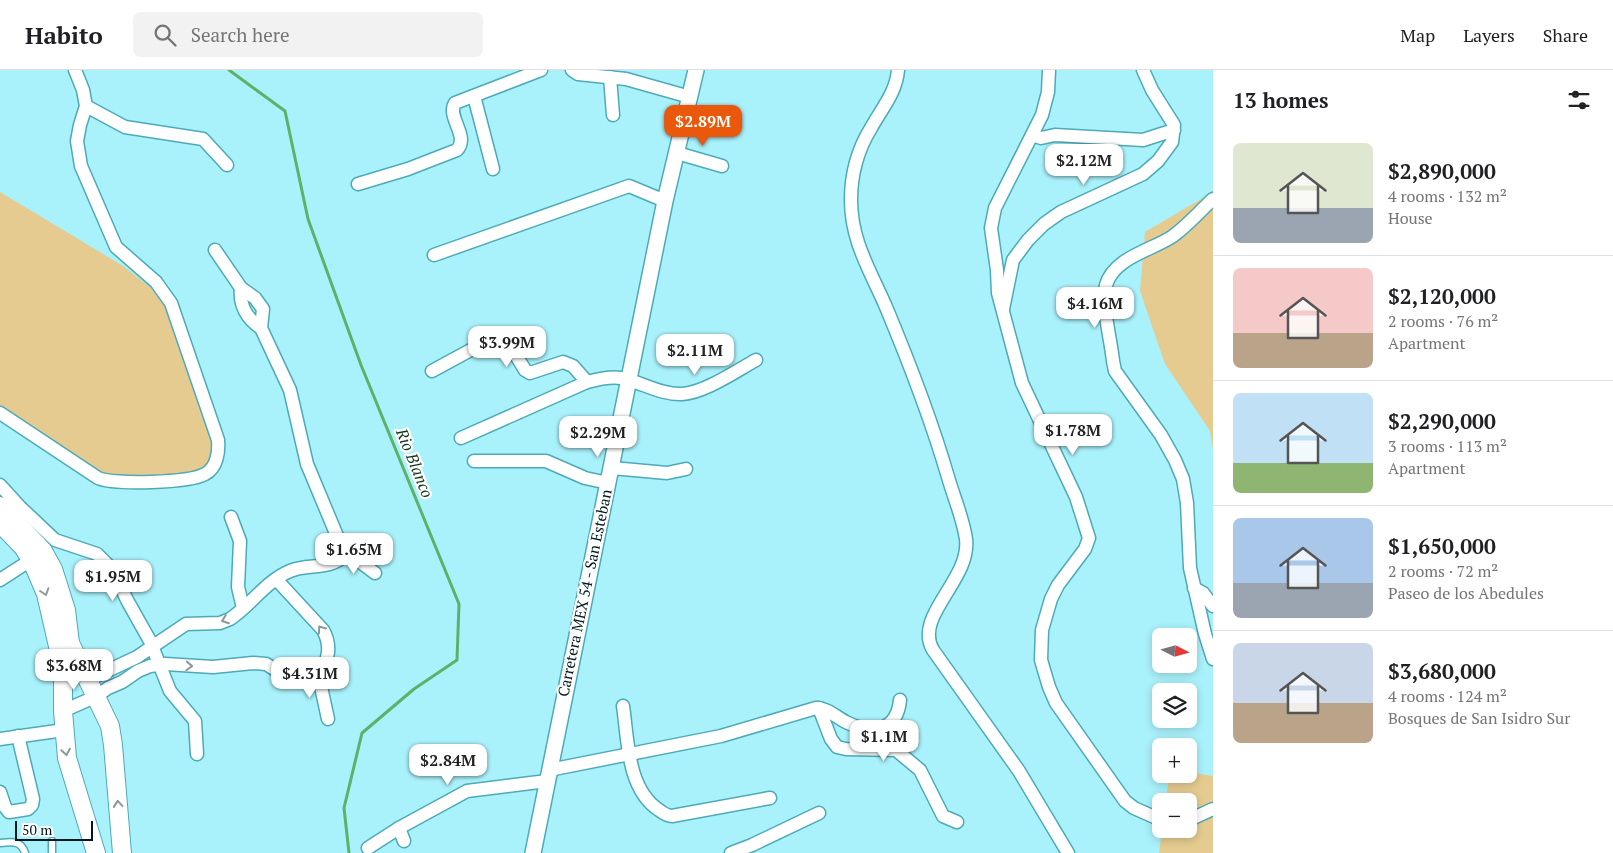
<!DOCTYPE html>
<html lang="en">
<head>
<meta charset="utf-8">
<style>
  :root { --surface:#fff; --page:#f2f2f2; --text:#202124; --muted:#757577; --line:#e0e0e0; --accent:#ea580c }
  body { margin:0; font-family:"PT Serif",serif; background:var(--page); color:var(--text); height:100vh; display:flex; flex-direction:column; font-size:19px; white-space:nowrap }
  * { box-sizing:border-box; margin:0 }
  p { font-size:16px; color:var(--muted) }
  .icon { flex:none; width:28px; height:28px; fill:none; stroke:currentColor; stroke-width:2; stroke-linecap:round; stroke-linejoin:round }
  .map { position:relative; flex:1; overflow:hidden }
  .details { display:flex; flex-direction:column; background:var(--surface); width:400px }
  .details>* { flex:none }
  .needle { width:32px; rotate:96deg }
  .fabs { position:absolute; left:1152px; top:558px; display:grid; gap:10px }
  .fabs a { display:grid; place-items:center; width:45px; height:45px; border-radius:8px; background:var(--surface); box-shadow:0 2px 8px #0003; font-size:25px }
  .scale { position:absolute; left:15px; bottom:12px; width:78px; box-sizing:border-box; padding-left:5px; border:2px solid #001a1e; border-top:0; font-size:14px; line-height:18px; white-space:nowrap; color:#001a1e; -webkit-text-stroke:4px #fff; paint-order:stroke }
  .price { position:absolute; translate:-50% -42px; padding:0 11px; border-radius:10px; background:#fff; color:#222; font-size:16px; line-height:32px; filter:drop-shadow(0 1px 2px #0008) }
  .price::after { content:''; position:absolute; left:50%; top:30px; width:15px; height:11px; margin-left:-8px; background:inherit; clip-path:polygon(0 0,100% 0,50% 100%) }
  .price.current { background:var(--accent); color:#fff }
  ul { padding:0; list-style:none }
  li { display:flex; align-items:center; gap:15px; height:125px; padding:0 20px }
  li+li { border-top:1px solid var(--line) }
  li span { display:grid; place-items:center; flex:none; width:140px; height:100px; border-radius:8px; color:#555 }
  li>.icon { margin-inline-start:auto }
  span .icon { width:60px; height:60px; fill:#fffc; stroke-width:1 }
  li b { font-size:21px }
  h2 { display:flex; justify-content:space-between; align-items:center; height:60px; padding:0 20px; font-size:21px }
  header { display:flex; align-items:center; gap:30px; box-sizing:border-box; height:70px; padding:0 25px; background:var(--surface); border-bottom:1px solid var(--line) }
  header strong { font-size:24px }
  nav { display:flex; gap:28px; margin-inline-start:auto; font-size:18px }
  .search { width:350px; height:45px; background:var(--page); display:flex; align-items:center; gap:12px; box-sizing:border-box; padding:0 18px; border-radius:8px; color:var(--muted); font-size:19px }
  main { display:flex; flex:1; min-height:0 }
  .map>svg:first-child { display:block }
  .green { fill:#e5cb90 }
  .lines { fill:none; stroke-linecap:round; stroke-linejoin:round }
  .stream { stroke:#5eb169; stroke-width:3 }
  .service-casing { stroke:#4daab7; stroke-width:9 }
  .minor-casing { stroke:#4daab7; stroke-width:15 }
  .tertiary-casing { stroke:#4daab7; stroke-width:18 }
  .secondary-casing { stroke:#4daab7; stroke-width:20 }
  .service { stroke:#fff; stroke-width:6 }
  .minor { stroke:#fff; stroke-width:12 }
  .tertiary { stroke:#fff; stroke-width:15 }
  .secondary { stroke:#fff; stroke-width:18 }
  .oneway { stroke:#8c989a }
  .labels { text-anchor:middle; stroke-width:4.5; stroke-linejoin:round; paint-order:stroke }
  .street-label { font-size:15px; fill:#001a1e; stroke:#fff }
  .water-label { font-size:16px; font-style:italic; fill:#15371a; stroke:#fff }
</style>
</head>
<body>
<header>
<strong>Habito</strong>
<div class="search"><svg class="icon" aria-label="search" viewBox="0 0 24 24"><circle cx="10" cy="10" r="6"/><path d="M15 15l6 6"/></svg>Search here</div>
<nav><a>Map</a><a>Layers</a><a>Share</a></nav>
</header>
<main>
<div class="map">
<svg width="1213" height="783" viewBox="0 0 1213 783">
  <rect width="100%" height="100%" fill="#a9f1fb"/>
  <g class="green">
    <path d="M 1213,120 L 1213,380 L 1210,361 L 1165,294 L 1140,221 L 1145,162 L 1201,129 Z"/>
    <path d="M 0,122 L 123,196 L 164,228 L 217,378 L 207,398 L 196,409 L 105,415 L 0,346 Z"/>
    <path d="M 1189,702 L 1213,706 L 1213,783 L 1159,783 L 1162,759 L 1189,759 L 1189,731 L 1166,731 L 1169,704 L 1189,704 Z"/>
  </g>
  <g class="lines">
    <path class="stream" d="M 229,0 L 285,41 L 308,149 L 361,295 L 459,534 L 457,590 L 414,619 L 362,663 L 344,738 L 349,783"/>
    <g class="service-casing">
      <g id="service">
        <path d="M 52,771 L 52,783"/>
        <path d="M 0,773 C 12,772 21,770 25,783"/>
      </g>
    </g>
    <g class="minor-casing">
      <g id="minor">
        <path d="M 572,0 L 578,4 L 626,9 L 690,27"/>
        <path d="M 898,0 C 896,23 882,38 871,58 C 858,79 851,104 851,130 C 851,171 870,200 886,237 C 909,292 931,349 948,407 C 954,428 963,448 966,469 C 971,510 913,546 933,580 L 1019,701 L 1068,783"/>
        <path d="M 1049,0 L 1048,22 L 1042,45 L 995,138 L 991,158 L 997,200 L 998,223 L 1022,313 L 1076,427 L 1089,468 L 1085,479 L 1058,515 L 1051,529 L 1042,560 L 1041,590 L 1049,617 L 1056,633 L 1125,731 L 1134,738 L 1161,750"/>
        <path d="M 610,7 L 613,45"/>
        <path d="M 474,26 L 493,99"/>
        <path d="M 86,36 L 125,57 L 203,69 L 227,95"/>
        <path d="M 1032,65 L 1041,68 L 1055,65 L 1143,70 L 1174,60"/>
        <path d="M 677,83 L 722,96"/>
        <path d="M 358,114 L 408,99 L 457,80 C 470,66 446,47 455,33 L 541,0"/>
        <path d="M 1213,129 C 1200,141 1188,155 1173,166 C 1153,180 1114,187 1106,215 C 1101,234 1111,270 1113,291 L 1115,301 L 1161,365 L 1175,390 L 1183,409 L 1187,433 L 1190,498 L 1205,564 L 1213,589"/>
        <path d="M 215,180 L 241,218 L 255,228 L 263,239 L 261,258 L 290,320 L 307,394 L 345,485 L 359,491 L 375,503"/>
        <path d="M 434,185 L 629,116 L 665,131"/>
        <path d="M 241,218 C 239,235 247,249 261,258"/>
        <path d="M 1003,239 L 1013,190 L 1028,170 L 1044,154 L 1061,142 L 1143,104 L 1158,91 L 1172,72 L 1174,55 L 1152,20 L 1143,0"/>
        <path d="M 432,301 L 491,269 L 499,266 L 506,269 L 525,300 L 530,303 L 563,292 L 573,296 L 587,312"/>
        <path d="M 0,343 L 98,408 C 114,415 189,413 205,404 C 217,398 219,382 218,370 L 171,233 L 156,212 L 116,177 L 81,96 L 77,71 L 80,55 L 86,36 L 83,20 L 75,0"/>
        <path d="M 461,368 L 587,312 C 598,309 610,306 621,308 C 641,312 661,325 682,324 C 704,323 736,301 756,290"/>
        <path d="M 474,391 L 546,391 L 585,408 L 608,413"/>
        <path d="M 612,398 L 667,403 L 686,399"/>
        <path d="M 0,415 L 20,437 L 55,470 L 97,484 L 113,500 L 127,530 L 150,571 L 170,621 L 195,651 L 197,684"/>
        <path d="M 231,447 L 240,471 L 238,517 L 243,538"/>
        <path d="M 0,510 L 37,486"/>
        <path d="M 1194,518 L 1203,523 L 1213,536"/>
        <path d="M 318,603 L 328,649"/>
        <path d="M 88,610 L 137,587 L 186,554 L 220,553 L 230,549 C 251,535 266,511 290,501 C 309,493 329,501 345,485"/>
        <path d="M 623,636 C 628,670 627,719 659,740 C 663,743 667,746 672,746 L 770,728"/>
        <path d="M 819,638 L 831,669 L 837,677 L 846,679 L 896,680 L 920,700 L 943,746 L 957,752"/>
        <path d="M 63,641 L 97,626 L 108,618 L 122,612 L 138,601 L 150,596 L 165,594 L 213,597 L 253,593 L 266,594 L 279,602 L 293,605 L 306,606 L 318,603 C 330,591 331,574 323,560 L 276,509"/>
        <path d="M 0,669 L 64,660"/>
        <path d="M 549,700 L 721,666 L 816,638 C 828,638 837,648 848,653 C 873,665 897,661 900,630"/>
        <path d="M 0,722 L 5,737 L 9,742 L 28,739 L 32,735 L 33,729 L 18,666"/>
        <path d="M 1189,750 L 1213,739"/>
        <path d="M 399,758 L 404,771"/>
        <path d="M 368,778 L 399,758 L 467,721 L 547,711"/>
        <path d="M 731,783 L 752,775 L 819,743"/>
      </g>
    </g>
    <g class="tertiary-casing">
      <path id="tertiary" d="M 533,783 L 665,131 L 696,0"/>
    </g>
    <g class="secondary-casing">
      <g id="secondary">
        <path d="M 0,436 L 43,481 L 53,499 L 66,540 L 70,573 L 110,656 L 113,675 L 122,783"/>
        <path d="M 0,453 L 23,477 L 32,491 L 46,524 L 63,598 L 63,641 L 67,688 L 96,783"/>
      </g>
    </g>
    <use href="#service" class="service"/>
    <use href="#minor" class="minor"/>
    <use href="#tertiary" class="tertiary"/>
    <use href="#secondary" class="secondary"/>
  </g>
  <defs><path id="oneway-chevron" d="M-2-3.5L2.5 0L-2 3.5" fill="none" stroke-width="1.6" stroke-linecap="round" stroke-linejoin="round" transform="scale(1.25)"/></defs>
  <g class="oneway">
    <use href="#oneway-chevron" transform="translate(45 522) rotate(72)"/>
    <use href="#oneway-chevron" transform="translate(225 550) rotate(160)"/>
    <use href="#oneway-chevron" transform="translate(321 559) rotate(-126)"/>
    <use href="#oneway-chevron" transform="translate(189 596) rotate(2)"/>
    <use href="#oneway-chevron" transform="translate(66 682) rotate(81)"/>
    <use href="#oneway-chevron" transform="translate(118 734) rotate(-95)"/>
  </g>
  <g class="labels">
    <g class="street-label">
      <text transform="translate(585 523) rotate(-78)" y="5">Carretera MEX 54 - San Esteban</text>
    </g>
    <g class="water-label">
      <text transform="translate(415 393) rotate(68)" y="6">Rio Blanco</text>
    </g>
  </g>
</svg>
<div class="fabs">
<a><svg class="needle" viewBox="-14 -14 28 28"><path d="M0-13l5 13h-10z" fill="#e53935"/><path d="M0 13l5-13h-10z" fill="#757577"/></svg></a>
<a><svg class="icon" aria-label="layers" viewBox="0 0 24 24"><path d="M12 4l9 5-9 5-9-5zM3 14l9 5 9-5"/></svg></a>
<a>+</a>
<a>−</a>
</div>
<div class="scale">50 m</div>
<b class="price current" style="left:703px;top:77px">$2.89M</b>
<b class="price" style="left:1084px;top:116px">$2.12M</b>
<b class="price" style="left:1095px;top:259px">$4.16M</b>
<b class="price" style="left:507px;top:298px">$3.99M</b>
<b class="price" style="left:695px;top:306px">$2.11M</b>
<b class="price" style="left:1073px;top:386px">$1.78M</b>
<b class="price" style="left:598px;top:388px">$2.29M</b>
<b class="price" style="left:354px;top:505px">$1.65M</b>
<b class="price" style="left:113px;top:532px">$1.95M</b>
<b class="price" style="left:74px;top:621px">$3.68M</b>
<b class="price" style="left:310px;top:629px">$4.31M</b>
<b class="price" style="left:884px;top:692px">$1.1M</b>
<b class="price" style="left:448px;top:716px">$2.84M</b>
</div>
<section class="details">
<h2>13 homes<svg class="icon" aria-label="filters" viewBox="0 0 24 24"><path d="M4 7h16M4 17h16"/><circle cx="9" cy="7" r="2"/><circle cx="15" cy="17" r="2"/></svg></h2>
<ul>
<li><span style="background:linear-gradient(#dfe7d0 65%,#9aa5b1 0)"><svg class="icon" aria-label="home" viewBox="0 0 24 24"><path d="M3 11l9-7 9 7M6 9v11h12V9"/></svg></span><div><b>$2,890,000</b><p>4 rooms · 132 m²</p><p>House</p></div></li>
<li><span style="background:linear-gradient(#f6c9c9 65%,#b9a48a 0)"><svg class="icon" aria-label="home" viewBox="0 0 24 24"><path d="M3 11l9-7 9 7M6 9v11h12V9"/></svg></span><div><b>$2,120,000</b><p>2 rooms · 76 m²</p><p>Apartment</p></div></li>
<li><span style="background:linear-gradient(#bfe0f5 70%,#8fb573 0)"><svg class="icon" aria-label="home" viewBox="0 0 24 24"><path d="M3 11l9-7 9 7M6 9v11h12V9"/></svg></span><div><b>$2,290,000</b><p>3 rooms · 113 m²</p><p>Apartment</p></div></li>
<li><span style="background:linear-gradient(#a9c7e8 65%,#9aa5b1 0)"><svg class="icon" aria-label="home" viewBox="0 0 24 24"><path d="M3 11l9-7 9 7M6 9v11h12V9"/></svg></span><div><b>$1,650,000</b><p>2 rooms · 72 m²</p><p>Paseo de los Abedules</p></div></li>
<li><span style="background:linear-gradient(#c9d6e8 60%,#b9a48a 0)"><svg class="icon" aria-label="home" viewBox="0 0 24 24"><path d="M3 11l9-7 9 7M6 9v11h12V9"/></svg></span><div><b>$3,680,000</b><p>4 rooms · 124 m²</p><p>Bosques de San Isidro Sur</p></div></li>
</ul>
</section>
</main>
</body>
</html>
